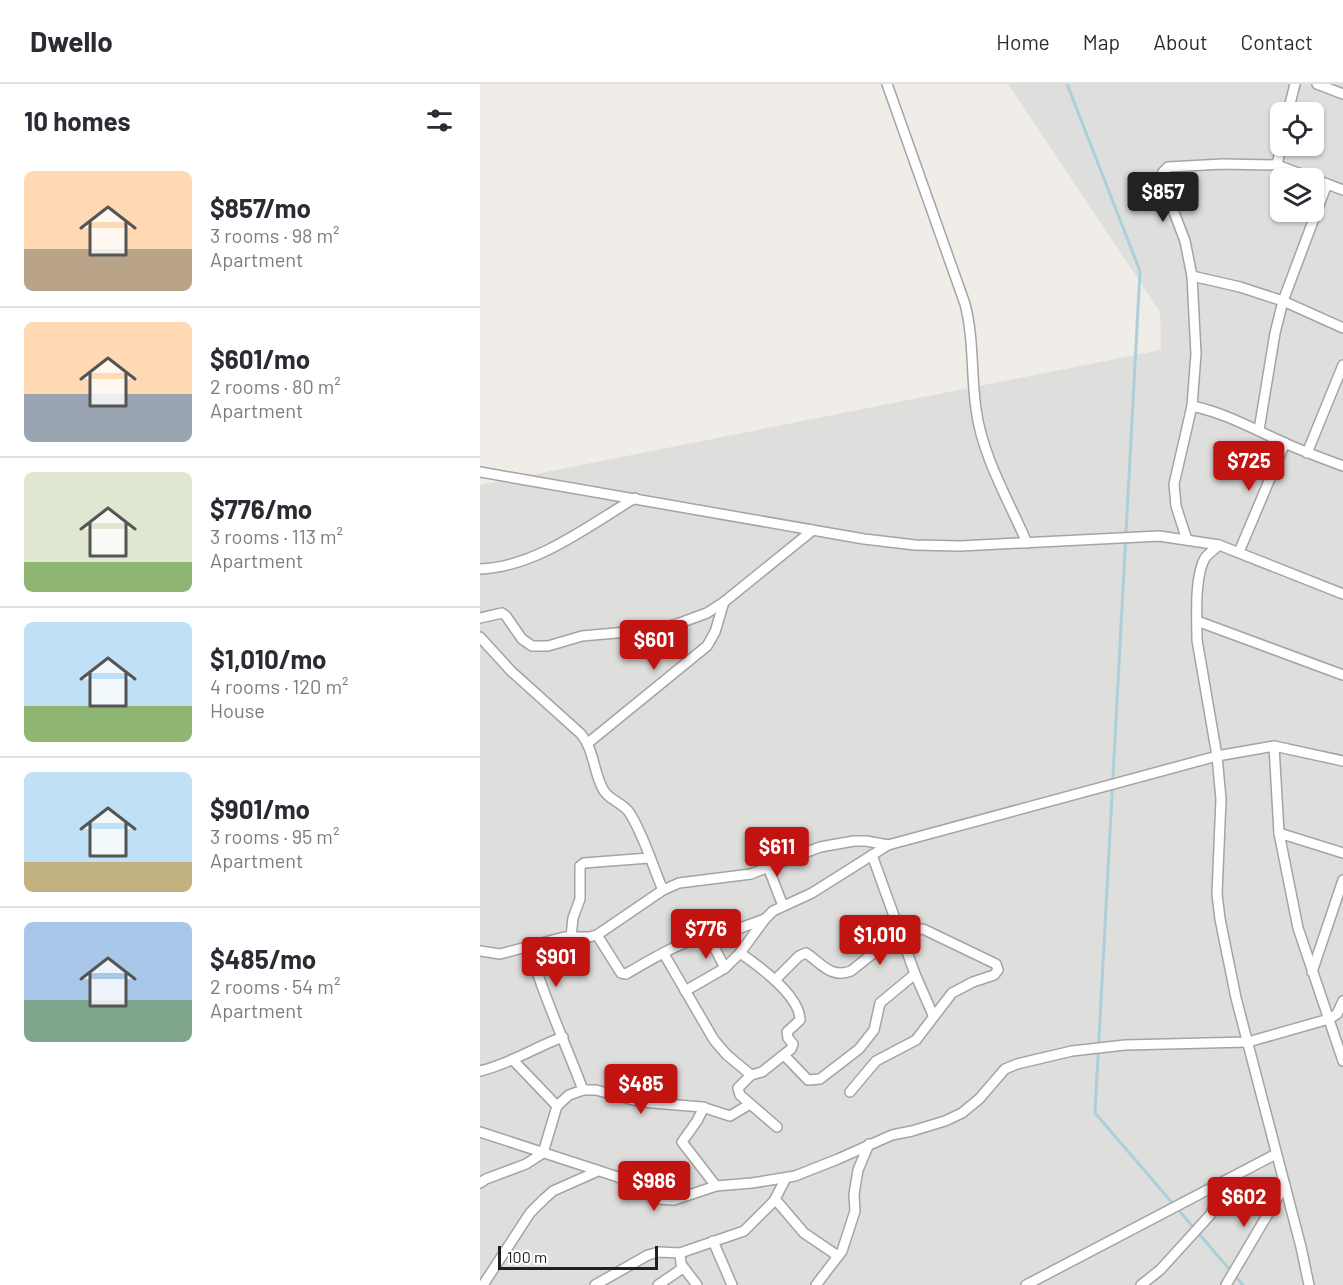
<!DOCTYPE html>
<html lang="en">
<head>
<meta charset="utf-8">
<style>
  :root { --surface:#fff; --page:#f2f2f3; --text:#2b2b33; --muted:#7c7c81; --line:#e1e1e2; --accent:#c11310 }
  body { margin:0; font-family:Barlow,sans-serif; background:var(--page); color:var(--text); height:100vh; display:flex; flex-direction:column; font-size:22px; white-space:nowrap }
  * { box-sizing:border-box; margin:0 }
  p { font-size:20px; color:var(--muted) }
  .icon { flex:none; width:33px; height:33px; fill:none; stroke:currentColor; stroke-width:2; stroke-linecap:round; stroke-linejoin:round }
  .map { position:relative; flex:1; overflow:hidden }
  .details { display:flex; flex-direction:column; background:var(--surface); width:480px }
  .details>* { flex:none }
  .buttons { position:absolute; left:790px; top:18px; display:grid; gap:12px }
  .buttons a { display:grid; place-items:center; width:54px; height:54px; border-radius:9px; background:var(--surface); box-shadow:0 2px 4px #0004; font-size:30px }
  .scale { position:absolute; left:18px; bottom:15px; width:160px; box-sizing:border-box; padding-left:6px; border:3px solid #202020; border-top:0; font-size:16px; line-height:21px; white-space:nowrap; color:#202020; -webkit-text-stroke:4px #fff; paint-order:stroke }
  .price { position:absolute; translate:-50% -51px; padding:0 14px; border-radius:6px; background:var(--accent); color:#fff; font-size:20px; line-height:39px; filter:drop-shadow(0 2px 3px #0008) }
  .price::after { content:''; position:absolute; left:50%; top:36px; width:18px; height:14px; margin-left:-9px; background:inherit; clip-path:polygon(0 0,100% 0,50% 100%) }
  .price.active { background:#222; color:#fff }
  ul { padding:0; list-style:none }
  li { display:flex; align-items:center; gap:18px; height:150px; padding:0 24px }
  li+li { border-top:2px solid var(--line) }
  li span { display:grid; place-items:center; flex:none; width:168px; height:120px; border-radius:9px; color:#555 }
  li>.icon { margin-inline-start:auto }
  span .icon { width:72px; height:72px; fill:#fffc; stroke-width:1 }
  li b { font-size:26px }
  h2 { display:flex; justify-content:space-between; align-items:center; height:72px; padding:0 24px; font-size:26px }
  header { display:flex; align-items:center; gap:36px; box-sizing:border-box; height:84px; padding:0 30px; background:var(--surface); border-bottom:2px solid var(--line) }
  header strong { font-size:28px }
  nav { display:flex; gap:33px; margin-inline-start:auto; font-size:21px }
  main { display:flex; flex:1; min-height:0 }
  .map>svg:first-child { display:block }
  .residential { fill:#dededd; fill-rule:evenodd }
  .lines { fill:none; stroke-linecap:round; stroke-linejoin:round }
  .stream { stroke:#accfda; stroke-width:3 }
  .minor-casing { stroke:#a4a4a4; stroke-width:12 }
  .minor { stroke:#fff; stroke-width:9 }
</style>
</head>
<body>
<header>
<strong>Dwello</strong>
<nav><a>Home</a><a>Map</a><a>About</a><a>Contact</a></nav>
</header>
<main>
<section class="details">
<h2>10 homes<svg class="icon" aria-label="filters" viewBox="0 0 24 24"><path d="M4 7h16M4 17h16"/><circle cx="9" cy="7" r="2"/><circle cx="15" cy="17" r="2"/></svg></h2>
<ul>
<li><span style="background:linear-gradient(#ffd9b3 65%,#b9a48a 0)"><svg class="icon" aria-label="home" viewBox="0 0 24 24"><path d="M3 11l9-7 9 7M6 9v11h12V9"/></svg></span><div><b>$857/mo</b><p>3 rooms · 98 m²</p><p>Apartment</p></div></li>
<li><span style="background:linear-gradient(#ffd9b3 60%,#9aa5b1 0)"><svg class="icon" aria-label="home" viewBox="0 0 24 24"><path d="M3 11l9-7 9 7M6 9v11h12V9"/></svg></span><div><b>$601/mo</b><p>2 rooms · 80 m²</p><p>Apartment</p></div></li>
<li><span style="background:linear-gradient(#dfe7d0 75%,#8fb573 0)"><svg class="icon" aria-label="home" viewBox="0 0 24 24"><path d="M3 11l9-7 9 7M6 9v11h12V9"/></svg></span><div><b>$776/mo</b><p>3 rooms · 113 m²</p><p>Apartment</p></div></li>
<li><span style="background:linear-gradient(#bfe0f5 70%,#8fb573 0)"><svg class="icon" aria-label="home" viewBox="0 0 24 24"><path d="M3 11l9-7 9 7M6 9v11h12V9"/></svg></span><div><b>$1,010/mo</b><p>4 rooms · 120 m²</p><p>House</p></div></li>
<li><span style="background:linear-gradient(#bfe0f5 75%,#c2b280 0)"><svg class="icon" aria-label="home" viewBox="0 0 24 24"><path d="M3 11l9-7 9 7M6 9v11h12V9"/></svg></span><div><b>$901/mo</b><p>3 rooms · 95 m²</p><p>Apartment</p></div></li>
<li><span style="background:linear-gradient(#a9c7e8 65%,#7fa58c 0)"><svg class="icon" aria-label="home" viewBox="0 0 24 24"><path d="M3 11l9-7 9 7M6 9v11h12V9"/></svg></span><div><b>$485/mo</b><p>2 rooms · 54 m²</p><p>Apartment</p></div></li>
</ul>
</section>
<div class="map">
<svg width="863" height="1201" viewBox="0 0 863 1201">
  <rect width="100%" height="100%" fill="#f0ede8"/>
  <path class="residential" d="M 528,0 L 863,0 L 863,1201 L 0,1201 L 0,401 L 681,266 L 680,228 ZM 801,28 L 834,28 L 834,62 L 801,62 ZM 801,94 L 834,94 L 834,128 L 801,128 Z"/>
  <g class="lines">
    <path class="stream" d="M 587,0 L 660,187 L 615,1029 L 763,1201"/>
    <g class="minor-casing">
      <g id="minor">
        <path d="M 407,0 L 485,220 C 494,255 491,290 496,325 C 502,372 529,417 547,459"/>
        <path d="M 837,0 L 863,10"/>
        <path d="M 808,28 L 815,0"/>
        <path d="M 797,81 L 801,62"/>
        <path d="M 834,95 L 863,106"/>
        <path d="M 847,100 L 803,217 L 863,244"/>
        <path d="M 712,192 L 760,203 L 803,217 L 795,249 L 779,346"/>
        <path d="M 712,322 C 746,329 775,346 807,360 C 825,368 844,375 863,382"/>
        <path d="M 827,369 L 863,281"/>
        <path d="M 0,388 L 384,455 L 435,461 L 480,462 L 679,452 L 739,461 L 863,510"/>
        <path d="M 707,456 L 696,422 L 694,400 L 712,322 L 716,270 L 712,192 L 705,157 L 681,94 L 683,88 L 688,83 L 743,80 L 797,81 L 832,94"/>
        <path d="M 739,461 C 735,465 728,470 725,474 C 714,493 717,535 717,556 L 737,672 L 741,715 L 737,810 L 740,835 L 756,914 L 821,1163 L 829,1201"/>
        <path d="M 759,468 L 805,359"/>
        <path d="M 0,485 C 56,483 108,442 155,414"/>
        <path d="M 0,534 L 22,529 L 26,532 L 42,555 L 52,562 L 68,562 L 102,552 L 170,546 L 197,540 L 227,529 L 244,518 L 333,446"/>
        <path d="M 717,537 L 863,591"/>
        <path d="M 0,553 L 31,587 L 101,650 C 115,667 113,689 124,707 C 130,716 142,719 149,728 C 164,751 172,781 183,806"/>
        <path d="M 108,659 L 227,562 L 235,548 L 244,518"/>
        <path d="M 794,662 L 799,749 L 818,844 L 863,977"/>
        <path d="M 799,749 L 863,769"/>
        <path d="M 392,771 L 435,890 L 453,931"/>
        <path d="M 288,783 L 303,822"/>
        <path d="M 117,851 L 141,889 L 146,890 C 164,880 212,849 230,855 L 285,835"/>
        <path d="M 91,853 L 93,834 L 100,815 L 100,782 L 104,779 L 169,774"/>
        <path d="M 230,855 L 245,884"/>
        <path d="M 49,863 C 63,912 85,958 103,1006"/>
        <path d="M 0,867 L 20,870 L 84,853 L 109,853 L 117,851 L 183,806 L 199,799 L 271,790 L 340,763 L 374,757 L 386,757 L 408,761"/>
        <path d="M 260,869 C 279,882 320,912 320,936 L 307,948 L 308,954 L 313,960 L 311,965 L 282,988 L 271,991 L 258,1004 L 260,1011 L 297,1043"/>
        <path d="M 184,870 L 234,956 L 247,971 L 271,991"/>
        <path d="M 832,888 L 863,796"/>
        <path d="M 295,896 L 319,872 L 326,869 C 341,879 351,895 371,887 L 420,848 L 443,845 L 516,880 L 518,886 L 514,891 L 493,898 L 472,909 L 436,956 L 396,977 L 370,1008"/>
        <path d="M 205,907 L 245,884 L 260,869 L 285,835 L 293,827 L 332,809 L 408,761 L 737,672 L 794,662 L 863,677"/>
        <path d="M 304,971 L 328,996 L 340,995 L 379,965 L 394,946 L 400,919 L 435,890"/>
        <path d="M 33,976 L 77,1022"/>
        <path d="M 0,987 C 30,980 55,963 83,953"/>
        <path d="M 224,1023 L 217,1037 L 202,1058 L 236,1102"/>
        <path d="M 0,1048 L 138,1093 L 178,1115 L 194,1116 L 236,1102 L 272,1099 L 315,1092 L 358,1075 L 412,1051 L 432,1047 L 465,1037 L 482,1029 L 499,1015 L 525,985 L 537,980 L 592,967 L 645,961 L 768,958 L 849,935 L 857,930 L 863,917"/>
        <path d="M 0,1099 L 6,1095 L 46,1080 L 63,1069 L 77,1022 L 89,1011 L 103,1006 L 116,1006 L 161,1018 L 222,1023 L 250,1032 L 270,1020"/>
        <path d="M 295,1115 L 324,1149 L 358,1172"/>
        <path d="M 233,1157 L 252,1201"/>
        <path d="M 200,1169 L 201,1180 L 217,1201"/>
        <path d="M 3,1201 L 50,1129 L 64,1115 L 73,1107 L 118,1087"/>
        <path d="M 115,1201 L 168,1171 L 179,1168 L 200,1169 L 264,1147 L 294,1117 L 306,1094"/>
        <path d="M 178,1201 L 203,1184"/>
        <path d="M 336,1201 L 362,1167 L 375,1127 L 374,1110 L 378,1086 L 389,1060"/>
        <path d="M 546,1201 L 796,1070"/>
        <path d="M 661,1201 L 680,1186 L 731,1130 L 736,1117 L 737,1101"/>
        <path d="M 746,1201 L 805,1101"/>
      </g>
    </g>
    <use href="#minor" class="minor"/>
  </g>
</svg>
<div class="buttons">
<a><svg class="icon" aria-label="locate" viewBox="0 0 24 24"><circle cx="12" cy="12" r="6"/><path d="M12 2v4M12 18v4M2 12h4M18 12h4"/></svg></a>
<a><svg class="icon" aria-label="layers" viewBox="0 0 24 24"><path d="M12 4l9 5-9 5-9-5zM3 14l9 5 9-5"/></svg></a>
</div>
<div class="scale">100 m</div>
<b class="price active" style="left:683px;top:139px">$857</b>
<b class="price" style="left:769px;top:408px">$725</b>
<b class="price" style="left:174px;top:587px">$601</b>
<b class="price" style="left:297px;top:794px">$611</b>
<b class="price" style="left:226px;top:876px">$776</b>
<b class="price" style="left:400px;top:882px">$1,010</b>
<b class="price" style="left:76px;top:904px">$901</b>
<b class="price" style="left:161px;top:1031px">$485</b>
<b class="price" style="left:174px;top:1128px">$986</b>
<b class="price" style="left:764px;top:1144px">$602</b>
</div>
</main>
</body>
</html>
